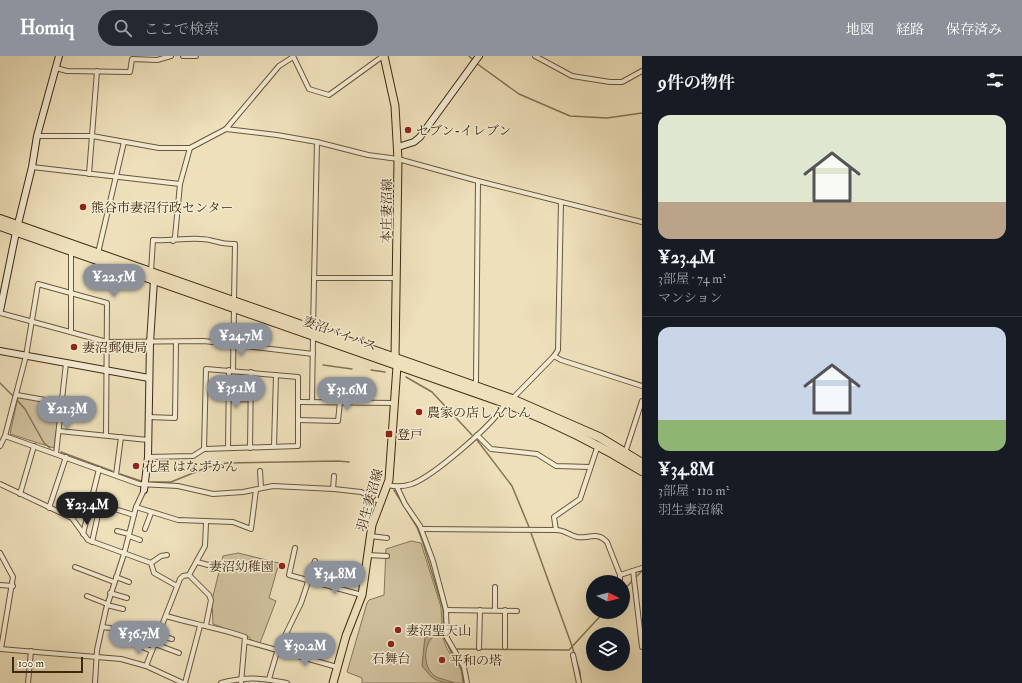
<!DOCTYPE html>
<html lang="ja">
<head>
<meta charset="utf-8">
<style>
  :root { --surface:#171b24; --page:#242831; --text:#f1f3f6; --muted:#9ea1a6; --line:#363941; --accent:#8c9099 }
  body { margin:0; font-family:"IM FELL Double Pica","Noto Serif JP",serif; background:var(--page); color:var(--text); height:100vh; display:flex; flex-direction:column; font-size:15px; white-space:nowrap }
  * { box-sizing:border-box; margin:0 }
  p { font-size:13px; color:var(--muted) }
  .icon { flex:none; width:22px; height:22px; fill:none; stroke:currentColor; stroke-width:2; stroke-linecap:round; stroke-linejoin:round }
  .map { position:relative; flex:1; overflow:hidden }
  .details { display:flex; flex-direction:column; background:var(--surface); width:380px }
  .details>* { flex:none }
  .needle { width:26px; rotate:96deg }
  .fabs { position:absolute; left:586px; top:519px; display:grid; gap:8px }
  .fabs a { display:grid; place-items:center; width:44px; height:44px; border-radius:50%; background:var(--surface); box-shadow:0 4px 16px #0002; font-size:20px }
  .scale { position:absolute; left:12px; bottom:10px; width:71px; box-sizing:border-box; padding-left:4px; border:2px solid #3d2911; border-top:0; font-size:11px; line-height:14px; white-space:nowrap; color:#3d2911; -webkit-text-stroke:3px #f4ebd3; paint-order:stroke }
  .price { position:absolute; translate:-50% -34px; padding:0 9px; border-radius:14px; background:var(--accent); color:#fff; font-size:13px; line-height:26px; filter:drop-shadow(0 1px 2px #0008) }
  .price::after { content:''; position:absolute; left:50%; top:24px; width:12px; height:9px; margin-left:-6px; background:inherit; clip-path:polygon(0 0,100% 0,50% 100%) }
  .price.active { background:#222; color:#fff }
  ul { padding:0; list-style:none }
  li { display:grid; align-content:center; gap:8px; height:212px; padding:0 16px }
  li+li { border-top:1px solid var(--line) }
  li span { display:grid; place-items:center; height:124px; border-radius:12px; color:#555 }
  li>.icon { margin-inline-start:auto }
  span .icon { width:72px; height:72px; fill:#fffc; stroke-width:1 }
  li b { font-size:17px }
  h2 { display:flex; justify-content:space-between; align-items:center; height:48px; padding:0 16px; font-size:17px }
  header { display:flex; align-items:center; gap:24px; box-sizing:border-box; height:56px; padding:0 20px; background:var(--accent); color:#fff }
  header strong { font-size:19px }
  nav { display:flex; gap:22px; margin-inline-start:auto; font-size:14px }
  .search { width:280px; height:36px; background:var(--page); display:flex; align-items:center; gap:10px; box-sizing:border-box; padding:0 14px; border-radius:22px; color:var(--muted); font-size:15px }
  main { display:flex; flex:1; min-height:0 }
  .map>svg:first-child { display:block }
  .green { fill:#d0c19e; stroke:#867558 }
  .water { fill:#b2a281; stroke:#837254 }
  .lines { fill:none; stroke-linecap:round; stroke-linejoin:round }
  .stream { stroke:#837254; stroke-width:1.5 }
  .street-casing { stroke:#69573c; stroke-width:6 }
  .secondary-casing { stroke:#3d2911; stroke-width:8 }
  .primary-casing { stroke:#3d2911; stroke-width:9 }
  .highway-casing { stroke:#3d2911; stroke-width:10 }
  .street { stroke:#f4ebd3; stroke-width:4 }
  .secondary { stroke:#f4ebd3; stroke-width:6 }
  .primary { stroke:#eee0bb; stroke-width:7 }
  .highway { stroke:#eee0bb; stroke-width:8 }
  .poi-dot { fill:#8f2418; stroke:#f4ebd3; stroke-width:1.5 }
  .labels { text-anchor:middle; stroke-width:3; stroke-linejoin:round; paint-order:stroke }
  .poi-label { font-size:13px; fill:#3d2911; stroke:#f4ebd3; text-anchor:start }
  .street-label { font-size:13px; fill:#3d2911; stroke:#f4ebd3 }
</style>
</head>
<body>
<header>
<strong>Homiq</strong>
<div class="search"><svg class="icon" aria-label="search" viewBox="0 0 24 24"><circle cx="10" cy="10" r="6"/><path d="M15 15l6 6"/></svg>ここで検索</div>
<nav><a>地図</a><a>経路</a><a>保存済み</a></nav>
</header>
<main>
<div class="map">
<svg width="642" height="627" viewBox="0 0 642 627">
  <rect width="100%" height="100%" fill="#eee0bb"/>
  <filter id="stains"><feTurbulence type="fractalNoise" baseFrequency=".005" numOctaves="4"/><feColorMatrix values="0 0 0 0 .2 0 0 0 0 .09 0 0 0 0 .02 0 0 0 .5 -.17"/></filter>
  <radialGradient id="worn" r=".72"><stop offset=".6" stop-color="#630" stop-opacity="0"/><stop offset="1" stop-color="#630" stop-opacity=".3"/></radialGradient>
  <g class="green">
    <path d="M 230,316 L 250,319 L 249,346 L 230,346 Z"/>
    <path d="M 18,341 L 60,348 L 54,392 L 10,378 Z"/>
    <path d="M 411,485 L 421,487 L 441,551 L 443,582 L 447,593 L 461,613 L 463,627 L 362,627 L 362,622 L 347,616 L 367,547 L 369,544 L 384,539 L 386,493 Z"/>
    <path d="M 238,497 L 279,507 L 269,542 L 276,545 L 260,587 L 252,585 L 249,581 L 213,568 L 212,544 L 223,500 Z"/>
  </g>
  <path class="water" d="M 434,571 L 438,573 C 437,578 432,581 429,586 C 423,598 425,617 439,622 C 445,624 450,625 455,627 C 437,627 433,624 422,610 L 425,580 L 430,572 Z"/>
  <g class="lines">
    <g class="stream">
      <path d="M 469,0 L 473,4"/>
      <path d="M 476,7 L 519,38 L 570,60 L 607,62 L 642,57"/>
      <path d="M 323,309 L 352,313"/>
      <path d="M 371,314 L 385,316"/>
      <path d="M 406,321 L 432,336 L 472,379"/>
      <path d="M 0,327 L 14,341"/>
      <path d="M 16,343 L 25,353 L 44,387 L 50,392"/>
      <path d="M 477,384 L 512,430 L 529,471"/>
      <path d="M 61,396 L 112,415"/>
      <path d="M 120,418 L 141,425"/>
      <path d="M 151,426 L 171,426 L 208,411 L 227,407 L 338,405 L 349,406"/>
      <path d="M 394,434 L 417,471 L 423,487 L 443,553 L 444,581 L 451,596 L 462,613 L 464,627"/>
      <path d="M 531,477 L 572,590 L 580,616 L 581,627"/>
      <path d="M 635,522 L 642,515"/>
      <path d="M 623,535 L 632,525"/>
      <path d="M 457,593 L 569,594 L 604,556"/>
    </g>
    <g class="street-casing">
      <g id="street">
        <path d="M 183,0 L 196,0"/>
        <path d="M 293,0 L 309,33 L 329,39 L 383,0"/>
        <path d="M 535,0 L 572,20 L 610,26 L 622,26 L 642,15"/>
        <path d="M 56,12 L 67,15 L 130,16 L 132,3 L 157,4 L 171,0"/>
        <path d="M 226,73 L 277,79 L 317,86 L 368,99 L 398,103 L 478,125 L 642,166"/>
        <path d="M 37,80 L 92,80 L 159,92 L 190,92 L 226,73 L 279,10 L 293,1"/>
        <path d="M 32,111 L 180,128"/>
        <path d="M 89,118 L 97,15"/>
        <path d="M 173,185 L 175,181 L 180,128 L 190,92"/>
        <path d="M 98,197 L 124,86"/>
        <path d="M 151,216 L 153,184 C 169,185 185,182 201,183 C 213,183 220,189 235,188 L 234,245"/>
        <path d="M 314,222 L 396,222"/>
        <path d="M 0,257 L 107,286 L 204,285 L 313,298"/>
        <path d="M 313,273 L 317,86"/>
        <path d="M 71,275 L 71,196"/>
        <path d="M 554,300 L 561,304 L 642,330"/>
        <path d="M 233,314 L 234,252"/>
        <path d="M 474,330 L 476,325 L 478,125"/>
        <path d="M 17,339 L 62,347"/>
        <path d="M 512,343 L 554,300 L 558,294 L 561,146"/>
        <path d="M 299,346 L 395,347"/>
        <path d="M 312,346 L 313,280"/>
        <path d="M 148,361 L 175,362 L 176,286"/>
        <path d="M 298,364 L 338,365 L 340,346"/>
        <path d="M 59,375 L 148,384"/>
        <path d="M 477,379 L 491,393 L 537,398 L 556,410 L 590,411"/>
        <path d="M 5,380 L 26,300 L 38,228 L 107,247 L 106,379"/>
        <path d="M 0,390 L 5,380 L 139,428 L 178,430 L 213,438 L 243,436 L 273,430 L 334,433 L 361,436 L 381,446"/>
        <path d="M 274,390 L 276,319"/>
        <path d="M 228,392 L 229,314"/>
        <path d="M 250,392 L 251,316"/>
        <path d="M 625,397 L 642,345"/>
        <path d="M 56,398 L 66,307"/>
        <path d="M 148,401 L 193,400 L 204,393 L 298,390 L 298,321 L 206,313 L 204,393"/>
        <path d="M 260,415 L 261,432"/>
        <path d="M 116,419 L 121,381"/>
        <path d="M 0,428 L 72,462 L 88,484 L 151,507 L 154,517 L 177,530"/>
        <path d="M 388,429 C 396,431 403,431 412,428 C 433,420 496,367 505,347"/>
        <path d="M 397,431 L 405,448 L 420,470 L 433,505 L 446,554 L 447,582 L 464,611 L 467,627"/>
        <path d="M 333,433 L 334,420"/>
        <path d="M 20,438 L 34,390"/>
        <path d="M 92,446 L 134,459"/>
        <path d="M 136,451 L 178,464 L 233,466 L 251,473 L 256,434"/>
        <path d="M 49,452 L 66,401"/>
        <path d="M 145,473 L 151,457"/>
        <path d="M 422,473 L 556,474 C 565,474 569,479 577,481 C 588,483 597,475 607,486 L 620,519 L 642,512"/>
        <path d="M 556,474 L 554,461 L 580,443 L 598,389"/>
        <path d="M 117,475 L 129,478"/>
        <path d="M 83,478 L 99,413"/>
        <path d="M 129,480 L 140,484"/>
        <path d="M 370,480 L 387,482"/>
        <path d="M 92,486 L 98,459"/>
        <path d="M 295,492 L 289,519 L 362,539"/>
        <path d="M 0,497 L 13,521 L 1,593"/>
        <path d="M 367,499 L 387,500"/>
        <path d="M 197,506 L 208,509 L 210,508"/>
        <path d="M 151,507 L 161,500 L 167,499"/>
        <path d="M 75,511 L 114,526"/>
        <path d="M 633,515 L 642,591"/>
        <path d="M 189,519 L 209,539 L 211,544 L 206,569"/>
        <path d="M 116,521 L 129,526"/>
        <path d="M 620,526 L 620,519"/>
        <path d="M 0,529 L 13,530"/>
        <path d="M 110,537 L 127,542"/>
        <path d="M 87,540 L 107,548"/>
        <path d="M 107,549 L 123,553"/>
        <path d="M 446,554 L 517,555"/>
        <path d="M 495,554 L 495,531"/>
        <path d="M 166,560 C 193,568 219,572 245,581 L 241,627"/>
        <path d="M 102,571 L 110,572"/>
        <path d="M 158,579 L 172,583"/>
        <path d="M 245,585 L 337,611"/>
        <path d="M 132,587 L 152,595"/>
        <path d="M 155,588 L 179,597"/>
        <path d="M 505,591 L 505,554"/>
        <path d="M 479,592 L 480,554"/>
        <path d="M 0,593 L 121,603 L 146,610 L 183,627"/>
        <path d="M 573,599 L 579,627"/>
        <path d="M 146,610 L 180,523 L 183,520 L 189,519 L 205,490 L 206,467"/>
        <path d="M 269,623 L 277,596 L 301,547 L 315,505"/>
        <path d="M 28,627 L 31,595"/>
        <path d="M 95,627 L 97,594 L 106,553 L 124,498 L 136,451 L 144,434"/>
        <path d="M 185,627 L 200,570"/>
        <path d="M 221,627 C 246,620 262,622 287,627"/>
      </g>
    </g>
    <g class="secondary-casing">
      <g id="secondary">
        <path d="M 398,91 L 414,86 L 420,81 L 479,0"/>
        <path d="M 0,255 L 16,176 L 32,111 L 37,80 L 59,0"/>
        <path d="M 0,295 L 149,322"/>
        <path d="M 144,434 L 148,401 L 150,287 L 154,224"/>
      </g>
    </g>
    <g class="primary-casing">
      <path id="primary" d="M 333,627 L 346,580 L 362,539 L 372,469 L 389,424 L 397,310 L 395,302 L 398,103 L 395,50 L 384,0"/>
    </g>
    <g class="highway-casing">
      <g id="highway">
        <path d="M 0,163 L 512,343 L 599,381 L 642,407"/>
        <path d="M 0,170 L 505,347 C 553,366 598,388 642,415"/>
      </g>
    </g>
    <use href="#street" class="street"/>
    <use href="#secondary" class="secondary"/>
    <use href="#primary" class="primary"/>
    <use href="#highway" class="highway"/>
  </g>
  <g class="poi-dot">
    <circle cx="408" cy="74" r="4"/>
    <circle cx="83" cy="151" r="4"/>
    <circle cx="74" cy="291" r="4"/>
    <circle cx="419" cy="356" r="4"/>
    <rect x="385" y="374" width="8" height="8" rx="2"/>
    <circle cx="136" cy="410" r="4"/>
    <circle cx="282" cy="510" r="4"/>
    <circle cx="398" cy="574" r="4"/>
    <circle cx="391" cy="588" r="4"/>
    <circle cx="442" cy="604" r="4"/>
  </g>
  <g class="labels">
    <g class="poi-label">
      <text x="416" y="79">セブン-イレブン</text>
      <text x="91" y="156">熊谷市妻沼行政センター</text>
      <text x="82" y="296">妻沼郵便局</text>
      <text x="427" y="361">農家の店しんしん</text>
      <text x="397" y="383">登戸</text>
      <text x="144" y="415">花屋 はなずかん</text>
      <text x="274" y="515" text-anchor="end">妻沼幼稚園</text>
      <text x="406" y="579">妻沼聖天山</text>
      <text x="391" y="607" text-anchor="middle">石舞台</text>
      <text x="450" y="609">平和の塔</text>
    </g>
    <g class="street-label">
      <text transform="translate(386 155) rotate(-89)" y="5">本庄妻沼線</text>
      <text transform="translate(340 277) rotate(20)" y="5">妻沼バイパス</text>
      <text transform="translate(369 444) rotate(-74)" y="5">羽生妻沼線</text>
    </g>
  </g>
  <rect width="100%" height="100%" filter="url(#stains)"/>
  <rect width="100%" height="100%" fill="url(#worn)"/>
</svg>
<div class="fabs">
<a><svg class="needle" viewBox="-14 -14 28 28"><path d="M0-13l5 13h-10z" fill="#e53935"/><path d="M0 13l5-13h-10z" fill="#9ea1a6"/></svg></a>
<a><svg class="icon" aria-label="layers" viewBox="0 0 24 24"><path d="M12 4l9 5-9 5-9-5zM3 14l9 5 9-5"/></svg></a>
</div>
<div class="scale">100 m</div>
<b class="price" style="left:114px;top:242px">¥22.5M</b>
<b class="price" style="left:241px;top:301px">¥24.7M</b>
<b class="price" style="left:236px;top:353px">¥35.1M</b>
<b class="price" style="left:347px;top:355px">¥31.6M</b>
<b class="price" style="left:67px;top:374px">¥21.3M</b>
<b class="price active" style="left:87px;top:470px">¥23.4M</b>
<b class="price" style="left:335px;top:539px">¥34.8M</b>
<b class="price" style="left:139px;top:599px">¥36.7M</b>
<b class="price" style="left:305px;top:611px">¥30.2M</b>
</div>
<section class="details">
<h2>9件の物件<svg class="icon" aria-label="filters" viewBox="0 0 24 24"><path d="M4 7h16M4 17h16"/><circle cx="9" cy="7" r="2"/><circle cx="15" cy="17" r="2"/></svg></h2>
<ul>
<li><span style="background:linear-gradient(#dfe7d0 70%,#b9a48a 0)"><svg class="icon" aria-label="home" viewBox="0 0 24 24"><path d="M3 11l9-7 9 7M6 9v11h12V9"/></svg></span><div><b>¥23.4M</b><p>3部屋 · 74 m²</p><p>マンション</p></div></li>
<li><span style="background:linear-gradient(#c9d6e8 75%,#8fb573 0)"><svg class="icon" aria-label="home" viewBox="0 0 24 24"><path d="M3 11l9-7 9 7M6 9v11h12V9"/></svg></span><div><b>¥34.8M</b><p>3部屋 · 110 m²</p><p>羽生妻沼線</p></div></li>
</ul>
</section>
</main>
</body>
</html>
